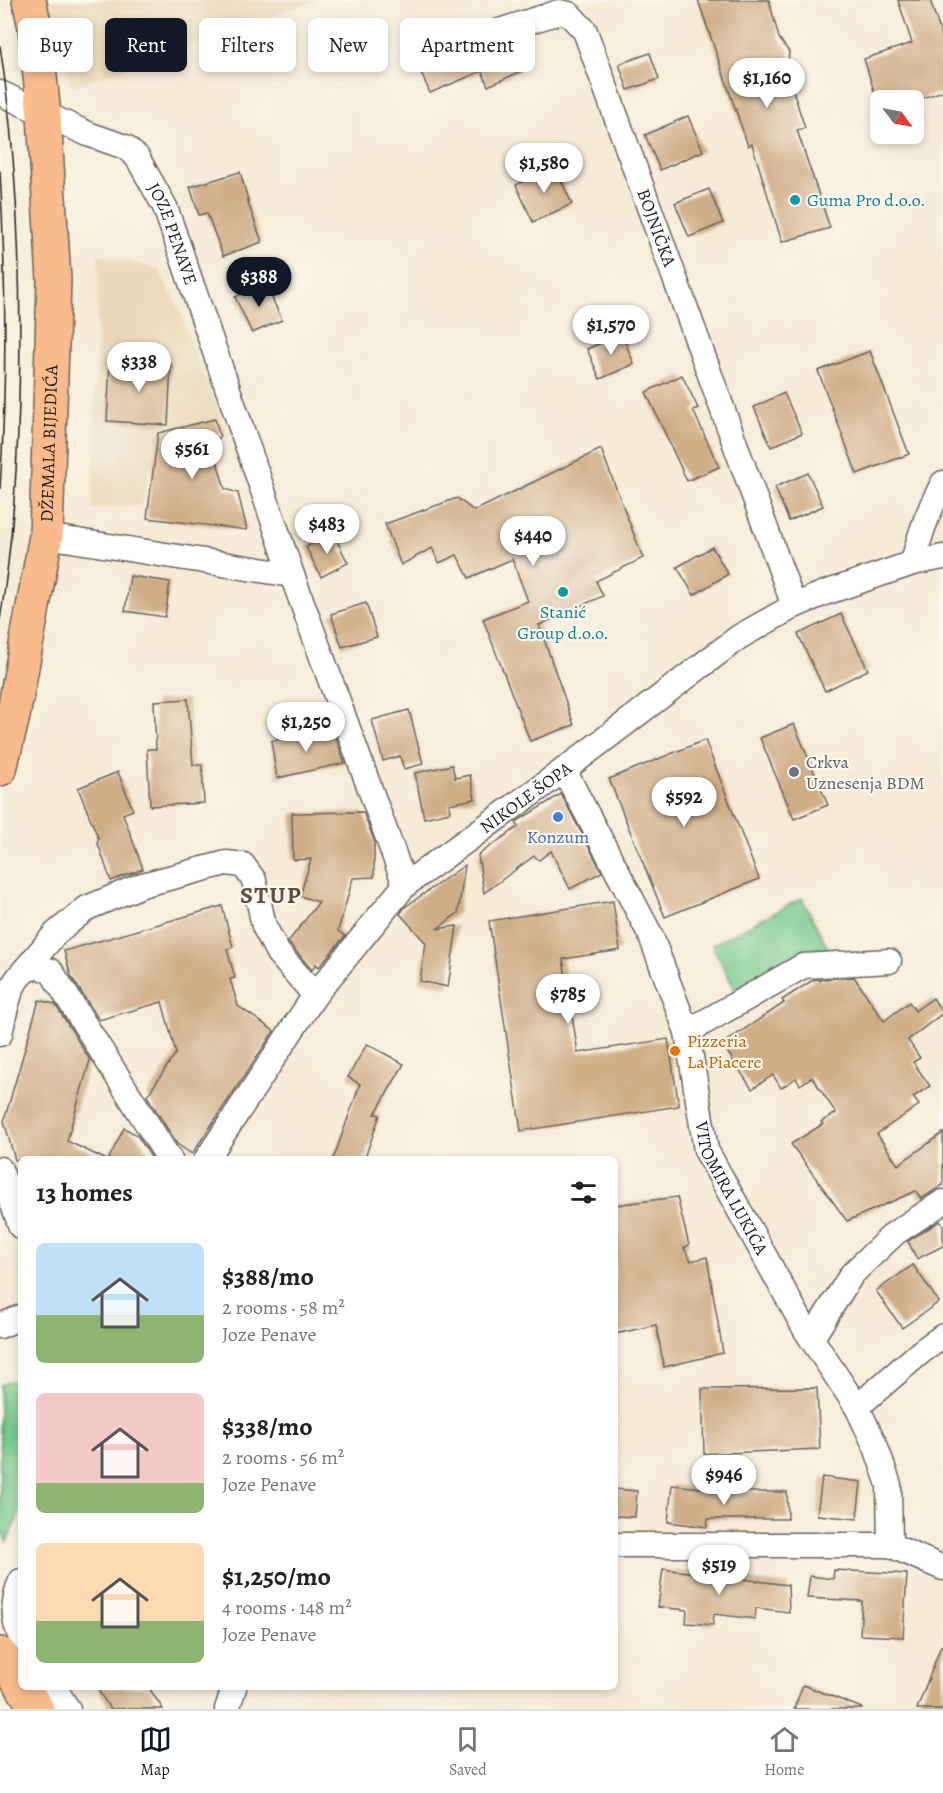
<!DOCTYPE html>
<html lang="en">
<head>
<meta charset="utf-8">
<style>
  :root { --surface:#fff; --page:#f6f6f6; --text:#222; --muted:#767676; --line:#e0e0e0; --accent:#111827 }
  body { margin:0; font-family:Alegreya,serif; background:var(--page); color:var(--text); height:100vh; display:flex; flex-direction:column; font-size:22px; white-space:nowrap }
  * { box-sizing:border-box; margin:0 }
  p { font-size:20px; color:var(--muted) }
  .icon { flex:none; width:33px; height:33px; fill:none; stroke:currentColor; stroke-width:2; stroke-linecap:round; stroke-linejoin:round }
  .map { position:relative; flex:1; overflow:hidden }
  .panel { position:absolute; left:18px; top:1156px; width:600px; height:534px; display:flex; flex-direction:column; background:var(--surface); border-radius:9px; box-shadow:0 3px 9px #0003 }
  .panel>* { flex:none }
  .top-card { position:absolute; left:18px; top:18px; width:600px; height:54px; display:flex; gap:12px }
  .needle { width:39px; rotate:122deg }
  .fabs { position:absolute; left:870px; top:90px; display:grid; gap:12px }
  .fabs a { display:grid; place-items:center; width:54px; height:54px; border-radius:9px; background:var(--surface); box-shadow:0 3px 9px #0003; font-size:30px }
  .price { position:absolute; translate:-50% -51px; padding:0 14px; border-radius:21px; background:#fff; color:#222; font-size:20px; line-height:39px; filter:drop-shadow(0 2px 3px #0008) }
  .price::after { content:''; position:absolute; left:50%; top:36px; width:18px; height:14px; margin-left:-9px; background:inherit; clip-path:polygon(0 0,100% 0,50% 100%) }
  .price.current { background:var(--accent); color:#fff }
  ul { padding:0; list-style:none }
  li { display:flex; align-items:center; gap:18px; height:150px; padding:0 18px }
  li span { display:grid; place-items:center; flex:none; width:168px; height:120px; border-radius:9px; color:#555 }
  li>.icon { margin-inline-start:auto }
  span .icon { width:72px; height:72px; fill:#fffc; stroke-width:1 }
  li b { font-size:26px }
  h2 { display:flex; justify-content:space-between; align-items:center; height:72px; padding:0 18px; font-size:26px }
  .chip { padding:0 21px; border-radius:9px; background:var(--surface); box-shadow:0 3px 9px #0003; font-size:21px; line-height:54px }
  .chip.current { background:var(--accent); color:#fff }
  .dock { display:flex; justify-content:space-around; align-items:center; height:84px; border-top:2px solid var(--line); background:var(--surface); font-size:16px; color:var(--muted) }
  .dock a { display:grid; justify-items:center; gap:3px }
  .dock .current { color:var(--accent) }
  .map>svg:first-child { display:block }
  .built { fill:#ead9ba }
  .green { fill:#76c98c; stroke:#497254; stroke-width:1.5 }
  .building { fill:#cfad86 }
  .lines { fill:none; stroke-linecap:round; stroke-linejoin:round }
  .street-casing { stroke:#68645d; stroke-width:27 }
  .primary-casing { stroke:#68645d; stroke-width:36 }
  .street { stroke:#fff; stroke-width:24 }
  .primary { stroke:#fabb8c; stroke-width:33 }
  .tram { stroke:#1c1c1c; stroke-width:1.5 }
  .culture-dot { fill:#0f9aa8; stroke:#fbf7ec; stroke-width:2 }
  .worship-dot { fill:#6b7280; stroke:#fbf7ec; stroke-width:2 }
  .shop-dot { fill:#3f7fe0; stroke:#fbf7ec; stroke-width:2 }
  .food-dot { fill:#e8710a; stroke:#fbf7ec; stroke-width:2 }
  .labels { text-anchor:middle; stroke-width:4.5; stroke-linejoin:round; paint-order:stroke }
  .culture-label { font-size:18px; fill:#0d838f; stroke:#fbf7ec; text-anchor:start }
  .street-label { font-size:18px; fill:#1c1c1c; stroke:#fbf7ec }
  .worship-label { font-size:18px; fill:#5b616d; stroke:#fbf7ec; text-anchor:start }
  .shop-label { font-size:18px; fill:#366cbe; stroke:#fbf7ec }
  .food-label { font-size:18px; fill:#c56008; stroke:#fbf7ec; text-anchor:start }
  .district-label { font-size:24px; font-weight:bold; letter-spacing:1.5px; fill:#5b4f41; stroke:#fbf7ec }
</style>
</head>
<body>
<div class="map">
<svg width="943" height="1709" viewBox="0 0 943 1709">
  <rect width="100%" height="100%" fill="#fbf7ec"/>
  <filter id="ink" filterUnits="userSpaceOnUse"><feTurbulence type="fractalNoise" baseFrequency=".0167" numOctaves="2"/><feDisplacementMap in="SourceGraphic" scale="12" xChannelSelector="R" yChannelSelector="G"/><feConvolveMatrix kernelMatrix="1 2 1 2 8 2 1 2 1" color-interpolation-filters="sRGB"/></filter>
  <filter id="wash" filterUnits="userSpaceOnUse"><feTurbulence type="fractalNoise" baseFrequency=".008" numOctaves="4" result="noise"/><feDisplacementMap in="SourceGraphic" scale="24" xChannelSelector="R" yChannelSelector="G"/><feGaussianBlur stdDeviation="1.35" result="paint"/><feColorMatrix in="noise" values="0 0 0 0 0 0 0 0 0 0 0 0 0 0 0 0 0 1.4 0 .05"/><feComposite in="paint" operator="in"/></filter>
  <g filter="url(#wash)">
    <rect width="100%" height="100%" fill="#f6ebd7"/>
    <g class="built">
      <path d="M 48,0 L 317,0 L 71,87 Z"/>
      <path d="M 99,254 L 159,270 L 179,309 L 228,436 L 151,466 L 142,505 L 92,509 Z"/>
    </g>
    <g class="green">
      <path d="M 802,898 L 829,950 L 739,997 L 712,945 Z"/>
      <path d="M 21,1377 L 21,1509 L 7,1542 L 0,1529 L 0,1385 Z"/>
    </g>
    <g id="blocks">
      <g class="building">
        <path d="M 698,0 L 769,0 L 779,38 L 789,52 L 787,72 L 805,128 L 797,130 L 830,228 L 782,242 L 752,144 L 748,146 Z"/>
        <path d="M 898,0 L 930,0 L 943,40 L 943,91 L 914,101 L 880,100 L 880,110 L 864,59 L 912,43 Z"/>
        <path d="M 509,43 L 522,71 L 488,86 L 482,71 L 430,93 L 412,52 L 430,44 L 436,58 L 445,54 L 449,62 L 470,53 L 478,53 Z"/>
        <path d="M 650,53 L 659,79 L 628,90 L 619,64 Z"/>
        <path d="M 688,116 L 703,151 L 660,170 L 645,135 Z"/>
        <path d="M 555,167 L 572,204 L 533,222 L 516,185 Z"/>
        <path d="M 240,172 L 248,200 L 247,200 L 262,242 L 223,256 L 207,213 L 199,215 L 190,187 Z"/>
        <path d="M 709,189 L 723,223 L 689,237 L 675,203 Z"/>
        <path d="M 265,283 L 282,320 L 252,333 L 235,297 Z"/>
        <path d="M 622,334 L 634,364 L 600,379 L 587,349 Z"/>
        <path d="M 870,351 L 909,454 L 857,474 L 818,371 Z"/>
        <path d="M 110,361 L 171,364 L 168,425 L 107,421 Z"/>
        <path d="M 682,375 L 698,408 L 693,410 L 719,467 L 687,481 L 646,392 Z"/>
        <path d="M 784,393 L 802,433 L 771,447 L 754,407 Z"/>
        <path d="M 215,419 L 220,437 L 212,444 L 225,489 L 238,493 L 247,530 L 147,518 L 158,433 Z"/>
        <path d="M 601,449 L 643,558 L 596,581 L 603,596 L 539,625 L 574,725 L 530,741 L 483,619 L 528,601 L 512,559 L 469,578 L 457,555 L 439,563 L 432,548 L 401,565 L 385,524 L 457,498 L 474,511 Z"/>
        <path d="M 808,473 L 823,506 L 789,521 L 775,487 Z"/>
        <path d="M 333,533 L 348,563 L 321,577 L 306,547 Z"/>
        <path d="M 712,547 L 728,574 L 694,595 L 677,567 Z"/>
        <path d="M 130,576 L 170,582 L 165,617 L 125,611 Z"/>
        <path d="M 366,603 L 377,637 L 342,647 L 331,614 Z"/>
        <path d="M 841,614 L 868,670 L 825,691 L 798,634 Z"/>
        <path d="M 188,699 L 193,765 L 202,765 L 204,803 L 150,806 L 147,749 L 156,749 L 154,701 Z"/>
        <path d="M 409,710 L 423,764 L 404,769 L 400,756 L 383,761 L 372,720 Z"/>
        <path d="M 794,724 L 828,805 L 794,819 L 760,738 Z"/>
        <path d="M 332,728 L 345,763 L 277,778 L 271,741 Z"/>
        <path d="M 705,740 L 759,879 L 665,917 L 609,779 Z"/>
        <path d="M 452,765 L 455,778 L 470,775 L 475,799 L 449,804 L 450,812 L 424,818 L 415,773 Z"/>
        <path d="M 118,772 L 133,810 L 123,814 L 143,869 L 111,881 L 97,841 L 99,840 L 78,788 Z"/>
        <path d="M 561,794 L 602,872 L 570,889 L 551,851 L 539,860 L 534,856 L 484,893 L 478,855 L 518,827 L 516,822 Z"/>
        <path d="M 363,812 L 374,840 L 374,877 L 353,878 L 338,931 L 345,936 L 319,967 L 316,964 L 312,970 L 288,942 L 319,902 L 300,896 L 311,859 L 293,860 L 292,813 Z"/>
        <path d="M 465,865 L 458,913 L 437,929 L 457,926 L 448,987 L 420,981 L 426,943 L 400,914 L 405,907 Z"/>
        <path d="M 613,901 L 620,950 L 563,959 L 578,1053 L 668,1039 L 679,1106 L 521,1131 L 489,921 Z"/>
        <path d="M 222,906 L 233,947 L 227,949 L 235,978 L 230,979 L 238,1006 L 274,1031 L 192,1154 L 177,1144 L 147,1096 L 176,1053 L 162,1002 L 99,1020 L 71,976 L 64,951 Z"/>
        <path d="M 854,977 L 884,1021 L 909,1002 L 915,1011 L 933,998 L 943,1013 L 908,1040 L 920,1058 L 913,1062 L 930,1086 L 913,1097 L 919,1105 L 877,1134 L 898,1165 L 943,1133 L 943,1185 L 921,1199 L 916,1191 L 847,1221 L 791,1144 L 823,1124 L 821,1122 L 836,1113 L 812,1077 L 800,1085 L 796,1078 L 781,1088 L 773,1075 L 752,1089 L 722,1044 L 784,1003 L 782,1000 L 813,980 L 819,979 L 820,981 L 823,979 Z"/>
        <path d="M 39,1000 L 55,1004 L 90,1060 L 67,1141 L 107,1160 L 15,1160 L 4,1121 Z"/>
        <path d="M 367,1044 L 404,1064 L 375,1114 L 380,1115 L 364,1160 L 333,1160 L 360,1084 L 348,1077 Z"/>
        <path d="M 124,1128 L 137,1135 L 153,1160 L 108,1160 Z"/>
        <path d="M 677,1197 L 689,1245 L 684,1248 L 691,1261 L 707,1257 L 723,1353 L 664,1367 L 656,1325 L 615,1334 L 615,1205 Z"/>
        <path d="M 940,1221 L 943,1226 L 943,1246 L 917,1259 L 908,1241 Z"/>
        <path d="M 913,1265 L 939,1302 L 902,1328 L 876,1291 Z"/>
        <path d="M 817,1388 L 820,1449 L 704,1454 L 702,1389 Z"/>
        <path d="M 822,1477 L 861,1482 L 857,1519 L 817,1515 Z"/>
        <path d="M 672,1485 L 712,1489 L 712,1492 L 787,1492 L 788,1519 L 708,1519 L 707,1527 L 668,1522 Z"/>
        <path d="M 615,1489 L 637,1491 L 635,1517 L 615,1516 Z"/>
        <path d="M 663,1569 L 788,1585 L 789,1612 L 756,1608 L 755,1619 L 714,1614 L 713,1625 L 686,1623 L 687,1610 L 658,1607 Z"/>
        <path d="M 834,1570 L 907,1574 L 903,1637 L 860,1635 L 862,1601 L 807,1598 L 810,1576 L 833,1579 Z"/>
        <path d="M 941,1646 L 943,1646 L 943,1709 L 917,1709 Z"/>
        <path d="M 803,1685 L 862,1708 L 862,1709 L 794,1709 Z"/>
        <path d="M 97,1688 L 149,1688 L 163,1709 L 110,1709 Z"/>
      </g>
    </g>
  </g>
  <g filter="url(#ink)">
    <use href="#blocks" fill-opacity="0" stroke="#68645d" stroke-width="1.5"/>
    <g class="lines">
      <g class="street-casing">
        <g id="street">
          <path id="s1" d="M 474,39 L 559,12 L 569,14 L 585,31 L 794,606"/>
          <path id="s2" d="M 0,93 L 88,134 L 125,147 L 137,157 L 165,207 L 292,575 L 405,885"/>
          <path d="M 46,536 L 292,575"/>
          <path d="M 913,563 C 919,535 929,509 943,483"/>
          <path id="s3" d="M 564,770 L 650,934 L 687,1032 L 706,1150 L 805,1329 L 857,1407 L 876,1447 L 889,1485 L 890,1545"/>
          <path d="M 23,972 L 56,933 L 87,908 L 142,885 L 226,863 L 243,865 L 254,880 L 264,926 L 278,953 L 315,995"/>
          <path d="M 687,1032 L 803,966 L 889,961"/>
          <path d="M 0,1034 C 5,1014 10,967 37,967 C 41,967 47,970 51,971 L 170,1160"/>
          <path id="s4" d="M 206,1160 L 315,995 L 405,885 L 564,770 L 739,637 L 794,606 L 822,594 L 913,563 L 943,557"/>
          <path d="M 0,1169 L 21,1227"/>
          <path d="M 0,1326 L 21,1317"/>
          <path d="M 812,1338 L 852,1274 L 895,1233 L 943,1202"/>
          <path d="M 857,1407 L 922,1351 L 943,1336"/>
          <path d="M 615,1545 L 890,1545 L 943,1568"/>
          <path d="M 21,1581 C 12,1599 13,1620 21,1638"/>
          <path d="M 54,1688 L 68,1709"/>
          <path d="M 227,1709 L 234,1688"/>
        </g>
      </g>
      <g class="primary-casing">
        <g id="primary">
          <path id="s5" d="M 0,769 L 13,716 L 46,536 L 54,280 L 44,115 L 35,27 L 29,0"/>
          <path d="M 0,1654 L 21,1684"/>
          <path d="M 23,1688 L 37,1709"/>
        </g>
      </g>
      <use href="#street" class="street"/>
      <use href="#primary" class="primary"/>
      <g class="tram">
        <path d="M 0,46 C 18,164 22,283 19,402 C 17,475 12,548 0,620"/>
        <path d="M 0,171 C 6,277 7,383 0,489"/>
      </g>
    </g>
  </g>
  <g class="culture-dot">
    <circle cx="795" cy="200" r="6"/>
    <circle cx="563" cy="592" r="6"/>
  </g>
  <circle class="worship-dot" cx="794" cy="772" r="6"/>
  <circle class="shop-dot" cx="558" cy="817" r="6"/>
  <circle class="food-dot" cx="675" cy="1051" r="6"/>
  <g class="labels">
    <g class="culture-label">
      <text x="807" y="206">Guma Pro d.o.o.</text>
      <text x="563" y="618" text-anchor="middle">Stanić<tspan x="563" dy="21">Group d.o.o.</tspan></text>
    </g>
    <g class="street-label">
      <text dy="6" stroke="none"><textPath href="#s1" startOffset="332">BOJNIČKA</textPath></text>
      <text dy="6" stroke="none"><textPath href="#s2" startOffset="237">JOZE PENAVE</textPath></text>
      <text dy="6" stroke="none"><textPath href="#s5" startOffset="330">DŽEMALA BIJEDIĆA</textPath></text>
      <text dy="6" stroke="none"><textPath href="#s4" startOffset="489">NIKOLE ŠOPA</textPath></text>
      <text dy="6" stroke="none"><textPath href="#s3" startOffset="454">VITOMIRA LUKIĆA</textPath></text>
    </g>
    <g class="worship-label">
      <text x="806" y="768">Crkva<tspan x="806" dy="21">Uznesenja BDM</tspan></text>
    </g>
    <g class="shop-label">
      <text x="558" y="843">Konzum</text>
    </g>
    <g class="food-label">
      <text x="687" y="1047">Pizzeria<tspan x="687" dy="21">La Piacere</tspan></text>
    </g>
    <g class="district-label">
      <text x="271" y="903">STUP</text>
    </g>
  </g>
</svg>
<div class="fabs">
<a><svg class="needle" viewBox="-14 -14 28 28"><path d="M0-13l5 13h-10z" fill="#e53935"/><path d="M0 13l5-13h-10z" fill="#767676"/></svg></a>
</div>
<b class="price" style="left:767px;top:109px">$1,160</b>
<b class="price" style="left:544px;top:194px">$1,580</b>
<b class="price current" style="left:259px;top:308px">$388</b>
<b class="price" style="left:611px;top:356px">$1,570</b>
<b class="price" style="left:139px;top:393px">$338</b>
<b class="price" style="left:192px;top:480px">$561</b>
<b class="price" style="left:327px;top:555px">$483</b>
<b class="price" style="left:533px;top:567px">$440</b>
<b class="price" style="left:306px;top:753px">$1,250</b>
<b class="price" style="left:684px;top:828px">$592</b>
<b class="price" style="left:568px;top:1025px">$785</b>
<b class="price" style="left:724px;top:1506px">$946</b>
<b class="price" style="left:719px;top:1596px">$519</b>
<div class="top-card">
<a class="chip">Buy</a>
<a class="chip current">Rent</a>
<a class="chip">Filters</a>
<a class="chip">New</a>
<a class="chip">Apartment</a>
</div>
<section class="panel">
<h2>13 homes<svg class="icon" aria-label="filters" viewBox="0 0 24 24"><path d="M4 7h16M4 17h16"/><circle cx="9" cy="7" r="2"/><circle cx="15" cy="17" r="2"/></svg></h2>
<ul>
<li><span style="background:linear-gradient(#bfe0f5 60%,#8fb573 0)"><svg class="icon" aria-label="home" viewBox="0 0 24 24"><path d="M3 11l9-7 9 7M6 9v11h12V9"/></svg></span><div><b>$388/mo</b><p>2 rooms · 58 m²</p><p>Joze Penave</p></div></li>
<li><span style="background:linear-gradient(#f6c9c9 75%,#8fb573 0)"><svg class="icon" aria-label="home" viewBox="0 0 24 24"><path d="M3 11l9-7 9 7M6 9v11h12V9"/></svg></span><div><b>$338/mo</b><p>2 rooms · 56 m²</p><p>Joze Penave</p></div></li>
<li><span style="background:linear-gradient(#ffd9b3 65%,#8fb573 0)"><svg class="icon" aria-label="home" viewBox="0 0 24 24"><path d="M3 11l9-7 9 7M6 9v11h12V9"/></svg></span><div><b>$1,250/mo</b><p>4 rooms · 148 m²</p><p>Joze Penave</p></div></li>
</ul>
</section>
</div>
<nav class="dock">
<a class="current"><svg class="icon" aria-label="map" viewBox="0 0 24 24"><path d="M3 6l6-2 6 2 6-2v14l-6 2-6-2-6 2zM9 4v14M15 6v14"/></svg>Map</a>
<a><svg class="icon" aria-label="saved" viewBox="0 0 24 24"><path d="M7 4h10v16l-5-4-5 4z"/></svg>Saved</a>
<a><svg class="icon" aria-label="home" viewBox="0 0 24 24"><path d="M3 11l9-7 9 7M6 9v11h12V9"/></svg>Home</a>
</nav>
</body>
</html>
